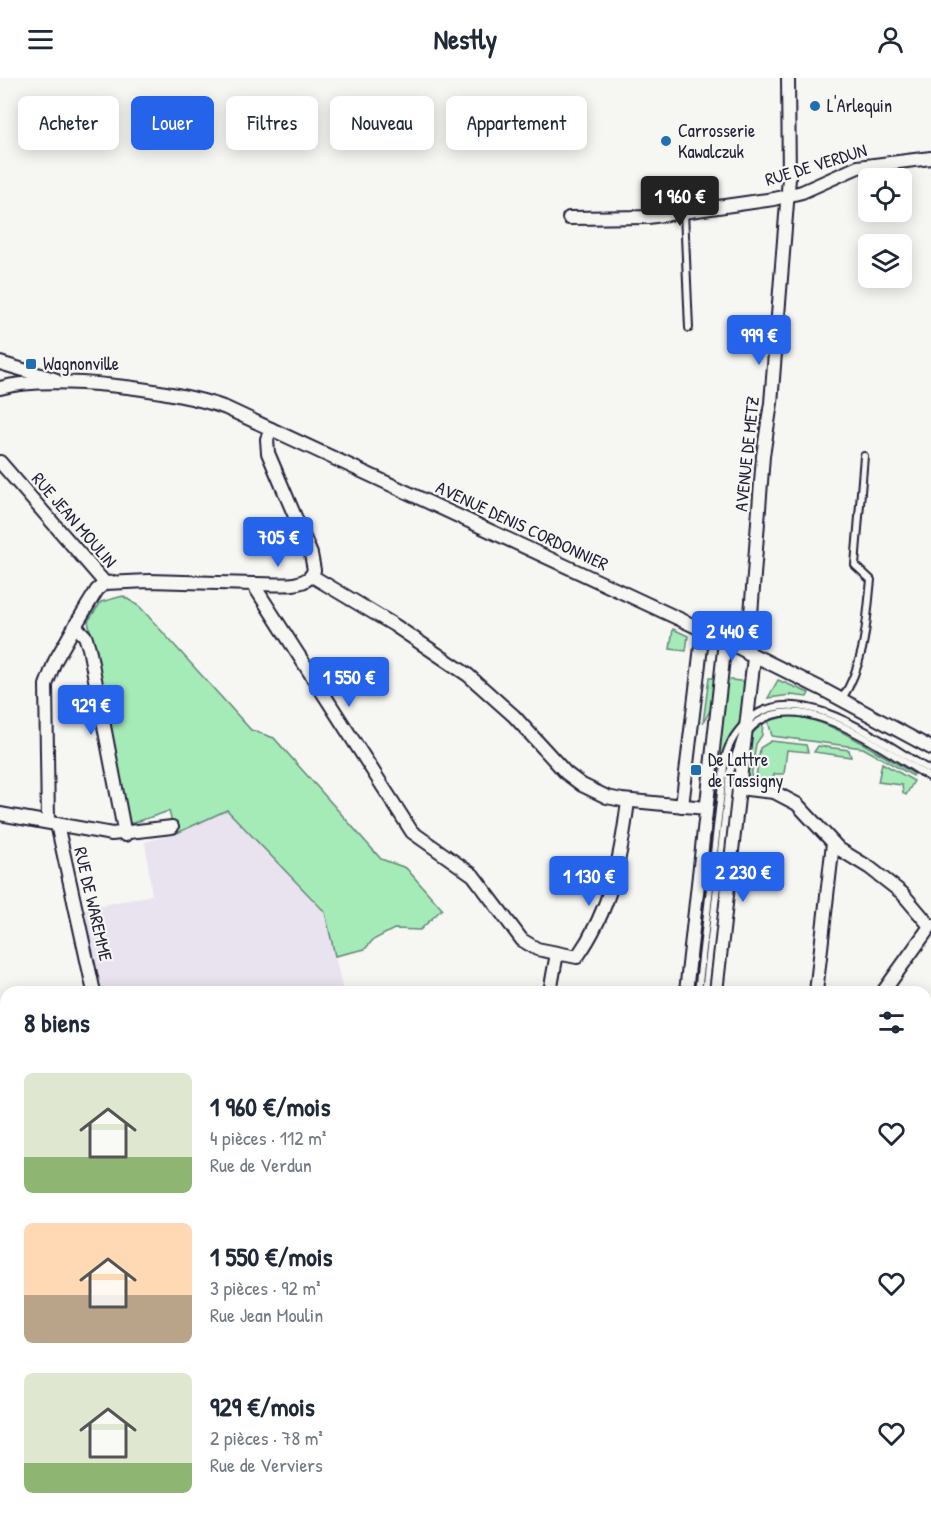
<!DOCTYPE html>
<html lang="fr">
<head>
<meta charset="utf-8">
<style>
  :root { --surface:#fff; --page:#f2f2f3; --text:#1f2937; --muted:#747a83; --accent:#2563eb }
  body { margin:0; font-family:"Patrick Hand",sans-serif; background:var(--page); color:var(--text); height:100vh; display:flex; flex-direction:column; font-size:22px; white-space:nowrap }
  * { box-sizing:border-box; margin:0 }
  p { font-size:20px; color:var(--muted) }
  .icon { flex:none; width:33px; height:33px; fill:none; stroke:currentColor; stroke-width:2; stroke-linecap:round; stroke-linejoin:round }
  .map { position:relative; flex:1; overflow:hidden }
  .panel { position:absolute; left:0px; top:908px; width:932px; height:536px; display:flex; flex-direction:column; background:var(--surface); border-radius:18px 18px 0 0; box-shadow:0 3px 15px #0003 }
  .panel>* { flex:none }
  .guide { position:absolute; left:18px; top:18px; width:600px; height:54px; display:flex; gap:12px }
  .tools { position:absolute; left:858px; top:90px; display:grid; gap:12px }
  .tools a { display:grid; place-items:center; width:54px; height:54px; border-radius:9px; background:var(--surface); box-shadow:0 3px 15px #0003; font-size:30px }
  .price { position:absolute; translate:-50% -51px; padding:0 14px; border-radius:6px; background:var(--accent); color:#fff; font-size:20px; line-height:39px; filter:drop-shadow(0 2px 3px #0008) }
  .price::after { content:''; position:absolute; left:50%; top:36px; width:18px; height:14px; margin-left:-9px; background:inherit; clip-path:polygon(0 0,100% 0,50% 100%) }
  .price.selected { background:#222; color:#fff }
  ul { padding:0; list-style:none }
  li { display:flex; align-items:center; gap:18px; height:150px; padding:0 24px }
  li span { display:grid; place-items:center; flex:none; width:168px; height:120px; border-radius:9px; color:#555 }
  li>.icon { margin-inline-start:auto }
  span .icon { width:72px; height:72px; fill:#fffc; stroke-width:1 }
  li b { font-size:26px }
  h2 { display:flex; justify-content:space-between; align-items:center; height:72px; padding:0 24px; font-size:26px }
  .chip { padding:0 21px; border-radius:9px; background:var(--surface); box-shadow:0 3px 15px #0003; font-size:21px; line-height:54px }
  .chip.selected { background:var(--accent); color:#fff }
  header { display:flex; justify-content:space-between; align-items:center; height:78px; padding:0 24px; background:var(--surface); font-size:27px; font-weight:700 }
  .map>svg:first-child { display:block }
  .built { fill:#e9e3ef }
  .green { fill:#a5ebb7; stroke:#648679; stroke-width:1.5 }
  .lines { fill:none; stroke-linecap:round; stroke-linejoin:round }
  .lane-casing { stroke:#22223b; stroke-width:10 }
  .street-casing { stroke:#22223b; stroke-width:16 }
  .secondary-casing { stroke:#22223b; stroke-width:21 }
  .lane { stroke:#f6f6f2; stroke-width:6 }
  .street { stroke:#f6f6f2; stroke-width:12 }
  .secondary { stroke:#f6f6f2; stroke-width:16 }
  .poi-dot { fill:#1f6fb2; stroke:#f6f6f2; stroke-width:2 }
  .labels { text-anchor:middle; stroke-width:4.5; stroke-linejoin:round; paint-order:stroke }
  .poi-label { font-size:18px; fill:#22223b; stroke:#f6f6f2; text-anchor:start }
  .street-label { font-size:18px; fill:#22223b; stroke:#f6f6f2 }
</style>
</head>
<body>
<header><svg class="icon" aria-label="menu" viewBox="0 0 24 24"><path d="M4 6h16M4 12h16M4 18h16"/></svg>Nestly<svg class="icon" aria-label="person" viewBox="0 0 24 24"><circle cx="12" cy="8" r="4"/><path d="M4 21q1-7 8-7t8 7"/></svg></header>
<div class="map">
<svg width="931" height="1442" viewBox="0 0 931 1442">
  <rect width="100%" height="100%" fill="#f6f6f2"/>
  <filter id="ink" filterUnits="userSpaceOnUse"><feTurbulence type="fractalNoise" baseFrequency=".0167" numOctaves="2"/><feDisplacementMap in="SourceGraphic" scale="12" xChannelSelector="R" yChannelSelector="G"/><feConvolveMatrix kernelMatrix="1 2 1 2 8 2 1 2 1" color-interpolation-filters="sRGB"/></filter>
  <g filter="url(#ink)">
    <g class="built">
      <path d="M 227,732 L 325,834 L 343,913 L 100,913 L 83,831 L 152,817 L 145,764 L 175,756 Z"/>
      <path d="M 267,1437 L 364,1437 L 364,1442 L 242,1442 Z"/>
    </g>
    <g class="green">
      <path d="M 123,518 L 140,529 L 251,652 L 274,660 L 381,781 L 406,790 L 442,831 L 420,852 L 394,851 L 373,862 L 365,871 L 335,878 L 325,834 L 227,732 L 175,756 L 169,733 L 130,746 L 88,543 L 101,524 Z"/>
      <path d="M 673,551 L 688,558 L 686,573 L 670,571 Z"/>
      <path d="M 709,600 L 715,600 L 711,631 L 703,645 Z"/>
      <path d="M 724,601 L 747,604 L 743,640 L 730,657 L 722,676 L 708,797 L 702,796 Z"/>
      <path d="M 778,602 L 809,615 L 807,619 L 791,617 L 768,620 Z"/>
      <path d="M 788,638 C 829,639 879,676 914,696 L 913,698 L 863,670 L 772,658 L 768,643 Z"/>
      <path d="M 763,645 L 762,657 L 756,666 L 750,706 L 746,698 L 751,657 Z"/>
      <path d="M 771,663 L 806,667 L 808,674 L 787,672 L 784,696 L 774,696 L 772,705 L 759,703 L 756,700 L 760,670 Z"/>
      <path d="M 818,668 L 849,672 L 851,679 L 814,674 Z"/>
      <path d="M 882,685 L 914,703 L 906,717 L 903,715 L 902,707 L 878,704 Z"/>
      <rect x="0" y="1320" width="6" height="39"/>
    </g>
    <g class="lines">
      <g class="lane-casing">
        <g id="lane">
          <path d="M 684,134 L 689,250"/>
          <path d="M 842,621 C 866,582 866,546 871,502 L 855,487 L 864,378"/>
          <path d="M 748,653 C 794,600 885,674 931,700"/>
          <path d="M 698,914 L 725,680 C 729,665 738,651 750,641 C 801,599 885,667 931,693"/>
          <path d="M 705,914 L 730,694 L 741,661"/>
          <path d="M 879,1437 L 879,1442"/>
          <path d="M 930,1442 L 931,1433"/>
        </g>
      </g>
      <g class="street-casing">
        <g id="street">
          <path d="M 569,140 L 648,139 L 774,121 L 802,114 L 858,89 L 931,80"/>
          <path d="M 0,285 L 54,301"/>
          <path d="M 0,310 C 52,296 175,311 226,330 L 703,552 L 820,610 L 931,670"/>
          <path d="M 0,384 L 105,505"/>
          <path d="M 312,498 L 394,547 L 468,597 L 514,638 L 566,695 L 582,707 L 607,719 L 622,722 L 706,730"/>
          <path d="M 105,505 L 149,503 L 253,506 L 412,754 L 473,797 L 522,862 L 537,871 L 557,875"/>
          <path d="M 253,506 C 270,505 308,513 314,492 L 311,476 L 268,375 L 267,361 L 271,351"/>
          <path d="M 75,548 L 85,558 L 89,570 L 125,757"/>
          <path d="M 748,576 L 763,378 L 771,325 L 789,100 L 788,0"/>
          <path d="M 738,710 L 774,714 L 797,726 L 839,771 L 870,790 L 902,815 L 930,848"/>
          <path d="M 682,728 L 703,552"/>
          <path d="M 0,736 L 112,756 L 172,749"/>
          <path d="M 48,744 L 46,607 L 55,583 L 75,548 L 97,512 L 105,505"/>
          <path d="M 57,746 L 94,914"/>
          <path d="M 550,914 L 557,875 L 577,879 C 611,831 621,780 628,723"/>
          <path d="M 686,914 L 725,563"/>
          <path d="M 716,914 L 754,579"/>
          <path d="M 816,914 L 833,765"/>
          <path d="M 883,914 L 931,847"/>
          <path d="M 0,992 L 6,993"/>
          <path d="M 0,1036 L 6,1070"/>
          <path d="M 926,1050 L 931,1052"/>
          <path d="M 0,1213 L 6,1212"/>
          <path d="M 0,1303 L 6,1303"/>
          <path d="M 131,1437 L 131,1442"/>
          <path d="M 498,1437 L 499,1442"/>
        </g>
      </g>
      <g class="secondary-casing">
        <g id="secondary">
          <path d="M 926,1425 L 931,1425"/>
          <path d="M 0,1436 L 6,1436"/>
        </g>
      </g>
      <use href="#lane" class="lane"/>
      <use href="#street" class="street"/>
      <use href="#secondary" class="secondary"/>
    </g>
  </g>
  <g class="poi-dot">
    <circle cx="815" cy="28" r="6"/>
    <circle cx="666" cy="63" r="6"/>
    <rect x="25" y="280" width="12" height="12" rx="3"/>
    <rect x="690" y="686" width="12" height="12" rx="3"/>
  </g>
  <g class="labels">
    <g class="poi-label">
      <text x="827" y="34">L'Arlequin</text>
      <text x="678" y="59">Carrosserie<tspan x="678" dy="21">Kawalczuk</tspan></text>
      <text x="43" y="292">Wagnonville</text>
      <text x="708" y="688">De Lattre<tspan x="708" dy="21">de Tassigny</tspan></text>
    </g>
    <g class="street-label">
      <text transform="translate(816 87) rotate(-17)" y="6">RUE DE VERDUN</text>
      <text transform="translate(747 376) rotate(-84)" y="6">AVENUE DE METZ</text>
      <text transform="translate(74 442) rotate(49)" y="6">RUE JEAN MOULIN</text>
      <text transform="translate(522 448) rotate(25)" y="6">AVENUE DENIS CORDONNIER</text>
      <text transform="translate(93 826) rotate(77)" y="6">RUE DE WAREMME</text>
    </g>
  </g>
</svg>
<div class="tools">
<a><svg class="icon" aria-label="locate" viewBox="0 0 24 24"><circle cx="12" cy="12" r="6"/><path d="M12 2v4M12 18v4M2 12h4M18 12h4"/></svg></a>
<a><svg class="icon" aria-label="layers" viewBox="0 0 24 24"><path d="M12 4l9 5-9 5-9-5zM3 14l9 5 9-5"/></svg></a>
</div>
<b class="price selected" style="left:680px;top:149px">1 960 €</b>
<b class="price" style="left:759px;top:288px">999 €</b>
<b class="price" style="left:278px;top:490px">705 €</b>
<b class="price" style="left:732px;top:584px">2 440 €</b>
<b class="price" style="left:349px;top:630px">1 550 €</b>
<b class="price" style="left:91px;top:658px">929 €</b>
<b class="price" style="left:743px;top:825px">2 230 €</b>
<b class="price" style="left:589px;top:829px">1 130 €</b>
<div class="guide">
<a class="chip">Acheter</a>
<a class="chip selected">Louer</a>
<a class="chip">Filtres</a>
<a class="chip">Nouveau</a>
<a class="chip">Appartement</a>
</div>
<section class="panel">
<h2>8 biens<svg class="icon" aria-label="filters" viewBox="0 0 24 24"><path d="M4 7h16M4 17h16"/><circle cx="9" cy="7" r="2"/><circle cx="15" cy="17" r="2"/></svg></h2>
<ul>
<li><span style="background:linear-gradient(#dfe7d0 70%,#8fb573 0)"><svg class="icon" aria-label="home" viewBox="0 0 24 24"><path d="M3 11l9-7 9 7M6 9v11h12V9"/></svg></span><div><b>1 960 €/mois</b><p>4 pièces · 112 m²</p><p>Rue de Verdun</p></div><svg class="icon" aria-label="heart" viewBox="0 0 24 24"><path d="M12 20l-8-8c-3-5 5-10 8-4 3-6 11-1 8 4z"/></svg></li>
<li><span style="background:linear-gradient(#ffd9b3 60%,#b9a48a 0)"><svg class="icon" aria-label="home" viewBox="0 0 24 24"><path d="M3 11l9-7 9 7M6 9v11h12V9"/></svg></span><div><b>1 550 €/mois</b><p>3 pièces · 92 m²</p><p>Rue Jean Moulin</p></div><svg class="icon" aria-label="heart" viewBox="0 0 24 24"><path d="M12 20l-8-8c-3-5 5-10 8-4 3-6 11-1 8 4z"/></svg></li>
<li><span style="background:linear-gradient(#dfe7d0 75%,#8fb573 0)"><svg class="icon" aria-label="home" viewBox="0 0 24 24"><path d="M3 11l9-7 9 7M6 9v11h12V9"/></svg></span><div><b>929 €/mois</b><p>2 pièces · 78 m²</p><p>Rue de Verviers</p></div><svg class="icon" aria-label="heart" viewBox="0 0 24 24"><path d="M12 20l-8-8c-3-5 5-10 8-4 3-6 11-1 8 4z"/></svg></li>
</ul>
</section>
</div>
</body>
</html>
